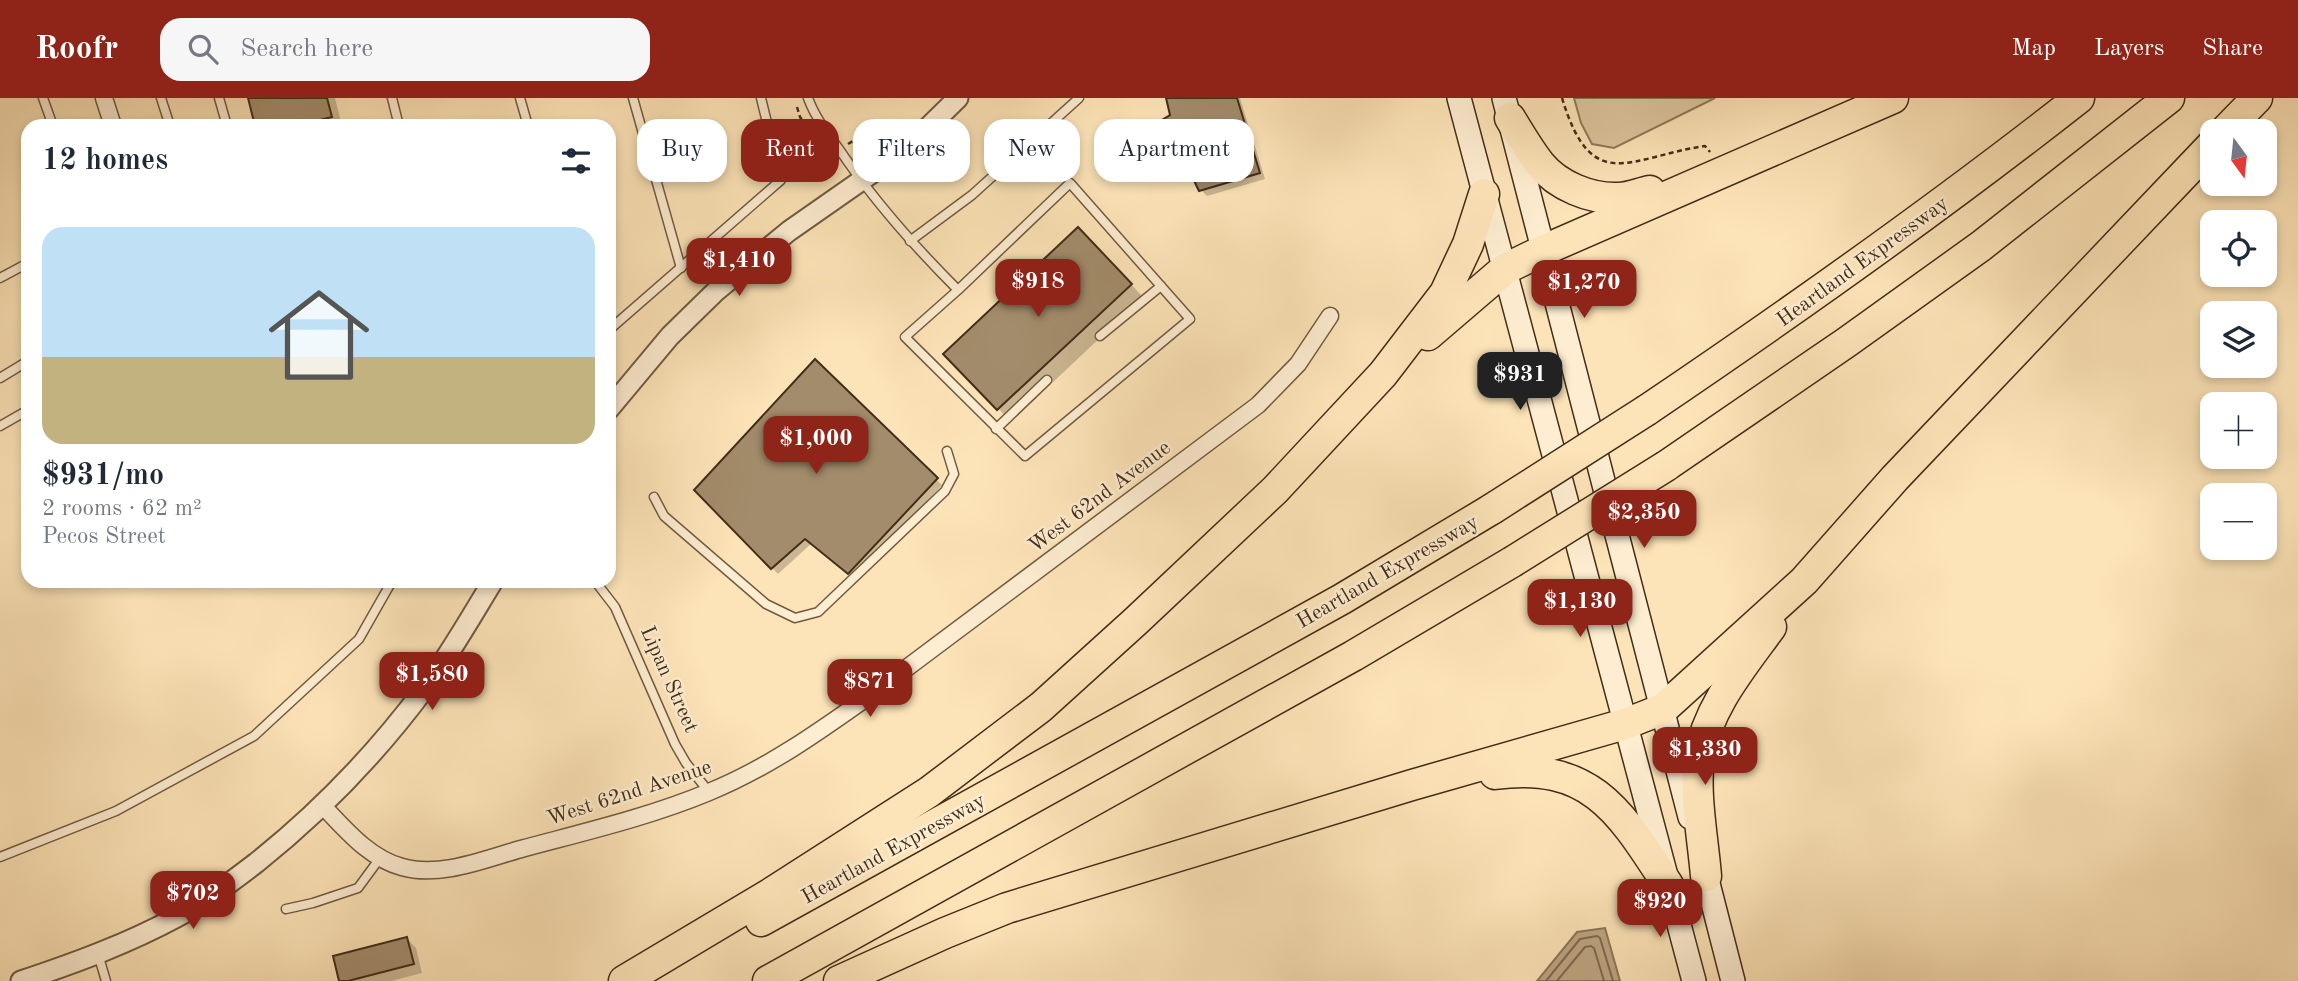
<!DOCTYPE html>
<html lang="en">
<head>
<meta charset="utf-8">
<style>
  :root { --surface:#fff; --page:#f6f6f7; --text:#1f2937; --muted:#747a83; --line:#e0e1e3; --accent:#8f2418 }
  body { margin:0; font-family:"Old Standard TT",serif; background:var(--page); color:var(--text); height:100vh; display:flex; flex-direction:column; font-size:26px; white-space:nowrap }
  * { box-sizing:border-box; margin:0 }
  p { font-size:23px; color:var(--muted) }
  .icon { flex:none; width:38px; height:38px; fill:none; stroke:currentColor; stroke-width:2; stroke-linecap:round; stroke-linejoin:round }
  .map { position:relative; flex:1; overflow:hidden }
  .drawer { position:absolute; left:21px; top:21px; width:595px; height:469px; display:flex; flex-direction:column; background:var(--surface); border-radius:21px; box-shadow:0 4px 10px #0003 }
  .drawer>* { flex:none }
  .banner { position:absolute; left:637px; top:21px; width:665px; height:63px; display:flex; gap:14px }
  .needle { width:46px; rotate:165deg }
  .controls { position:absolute; left:2200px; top:21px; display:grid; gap:14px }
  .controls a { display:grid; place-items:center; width:77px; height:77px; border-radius:14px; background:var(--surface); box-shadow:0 4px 10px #0003; font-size:35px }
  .price { position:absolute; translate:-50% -60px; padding:0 16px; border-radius:14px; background:var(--accent); color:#fff; font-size:23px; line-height:46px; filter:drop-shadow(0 2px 4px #0008) }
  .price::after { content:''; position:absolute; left:50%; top:42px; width:21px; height:16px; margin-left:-10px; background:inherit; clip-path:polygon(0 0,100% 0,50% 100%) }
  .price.active { background:#222; color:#fff }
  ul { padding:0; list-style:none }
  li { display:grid; align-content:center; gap:14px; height:371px; padding:0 21px }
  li+li { border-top:2px solid var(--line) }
  li span { display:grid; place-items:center; height:217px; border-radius:21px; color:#555 }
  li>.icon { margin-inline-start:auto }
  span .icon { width:126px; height:126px; fill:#fffc; stroke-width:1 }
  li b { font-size:30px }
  h2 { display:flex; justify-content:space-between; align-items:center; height:84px; padding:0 21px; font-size:30px }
  .tag { padding:0 24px; border-radius:21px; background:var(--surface); box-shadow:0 4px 10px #0003; font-size:24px; line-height:63px }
  .tag.active { background:var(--accent); color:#fff }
  header { display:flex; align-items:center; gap:42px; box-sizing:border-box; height:98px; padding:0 35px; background:var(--accent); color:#fff }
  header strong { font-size:33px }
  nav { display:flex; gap:38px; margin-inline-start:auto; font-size:24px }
  .search { width:490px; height:63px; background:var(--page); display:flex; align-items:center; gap:18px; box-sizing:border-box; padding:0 24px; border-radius:21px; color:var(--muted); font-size:26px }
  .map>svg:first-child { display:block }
  .green { fill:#ddc59d; stroke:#90795a; stroke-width:2 }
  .water { fill:#bda682; stroke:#8c7658; stroke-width:2 }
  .shadow { fill:#0003 }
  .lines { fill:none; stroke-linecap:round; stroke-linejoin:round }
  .shore { stroke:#806a4d; stroke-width:2 }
  .building { fill:#a38c6b; stroke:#422d18; stroke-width:2 }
  .service-casing { stroke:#715b40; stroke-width:11 }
  .minor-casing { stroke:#715b40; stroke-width:19 }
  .tertiary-casing { stroke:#715b40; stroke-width:23 }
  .secondary-casing { stroke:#422d18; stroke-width:26 }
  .motorway-casing { stroke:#422d18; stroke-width:33 }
  .path { stroke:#422d18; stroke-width:2.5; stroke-dasharray:5 3.5; stroke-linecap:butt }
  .service { stroke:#feedd1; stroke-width:8 }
  .minor { stroke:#feedd1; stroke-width:16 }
  .tertiary { stroke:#feedd1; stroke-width:19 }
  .secondary { stroke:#feedd1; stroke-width:23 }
  .motorway { stroke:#fde4b8; stroke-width:30 }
  .motorway-bridge-casing { stroke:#422d18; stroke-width:33; stroke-linecap:butt }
  .motorway-bridge { stroke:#fde4b8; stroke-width:30 }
  .labels { text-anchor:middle; stroke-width:5; stroke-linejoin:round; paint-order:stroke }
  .street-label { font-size:21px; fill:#422d18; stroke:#feedd1 }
</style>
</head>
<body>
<header>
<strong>Roofr</strong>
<div class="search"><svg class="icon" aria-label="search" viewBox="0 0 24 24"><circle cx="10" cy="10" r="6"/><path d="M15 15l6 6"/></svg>Search here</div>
<nav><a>Map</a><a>Layers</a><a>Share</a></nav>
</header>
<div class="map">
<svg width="2298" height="883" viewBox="0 0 2298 883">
  <rect width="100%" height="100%" fill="#fde4b8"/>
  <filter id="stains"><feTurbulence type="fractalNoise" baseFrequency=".00286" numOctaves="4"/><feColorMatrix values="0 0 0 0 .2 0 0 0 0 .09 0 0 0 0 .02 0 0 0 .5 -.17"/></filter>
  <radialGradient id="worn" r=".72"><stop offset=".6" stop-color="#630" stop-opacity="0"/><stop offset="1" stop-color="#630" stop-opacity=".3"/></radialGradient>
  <path class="green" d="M 1574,0 L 1715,0 L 1614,50 L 1592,46 L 1581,25 Z"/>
  <path class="water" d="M 1605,830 L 1620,883 L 1537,883 L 1577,834 Z"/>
  <g class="shadow">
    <path d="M 250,0 L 335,0 L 342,28 L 257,28 Z"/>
    <path d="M 1168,0 L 1240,0 L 1265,81 L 1207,98 L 1201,92 L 1182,53 L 1171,55 L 1165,49 L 1172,17 Z"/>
    <path d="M 1091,144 L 1143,199 L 1011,324 L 946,256 Z"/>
    <path d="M 815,263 L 942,387 L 855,480 L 812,445 L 778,476 L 696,392 Z"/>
    <path d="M 407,841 L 416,850 L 422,875 L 391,883 L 341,883 Z"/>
  </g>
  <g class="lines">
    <g class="shore">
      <path d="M 1546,883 L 1580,841 L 1597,838 L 1600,840 L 1613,883"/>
      <path d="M 1557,883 L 1585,849 L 1591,848 L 1594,850 L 1604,883"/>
    </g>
  </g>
  <g class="building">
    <path d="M 248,0 L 327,0 L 332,19 L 295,28 L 255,28 Z"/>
    <path d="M 1166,0 L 1237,0 L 1260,75 L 1199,93 L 1177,47 L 1164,50 L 1157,25 L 1170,17 Z"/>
    <path d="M 1078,129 L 1132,186 L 997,312 L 943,256 Z"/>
    <path d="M 815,261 L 938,380 L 848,476 L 805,441 L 771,471 L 694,392 Z"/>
    <path d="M 407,839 L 414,866 L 348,883 L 339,883 L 333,858 Z"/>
  </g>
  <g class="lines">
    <g class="service-casing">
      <g id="service">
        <path d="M 43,0 L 53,28"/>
        <path d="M 161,0 L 170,28"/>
        <path d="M 219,0 L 227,28"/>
        <path d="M 392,0 L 399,28"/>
        <path d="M 520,0 L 528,28"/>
        <path d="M 633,0 L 681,170"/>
        <path d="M 808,0 C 815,19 827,35 839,51 C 874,103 914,148 958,192 L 905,239 L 1025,358 L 1190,221 L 1070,85 L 958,192"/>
        <path d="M 910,143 L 972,97 L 1079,0"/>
        <path d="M 0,180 L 28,165"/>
        <path d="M 609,232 L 781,82 L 761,0"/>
        <path d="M 1100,238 L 1161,188"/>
        <path d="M 0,280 L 28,263"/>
        <path d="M 0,328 L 28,312"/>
        <path d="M 996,331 L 1047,282"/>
        <path d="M 654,399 L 664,418 L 766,506 L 795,520 L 818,514 L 945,393 L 954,376 L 947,353"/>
        <path d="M 595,483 L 615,509 L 675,646 L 686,665 L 709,694"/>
        <path d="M 0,759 L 116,713 L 254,638 L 359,541 L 392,483"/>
        <path d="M 286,811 L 313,805 L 358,790 L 380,760"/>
        <path d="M 98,856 L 106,883"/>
      </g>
    </g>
    <g class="minor-casing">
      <g id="minor">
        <path d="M 104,0 L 113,28"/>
        <path d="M 323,708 C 346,732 369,760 402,769 C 440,780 485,761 521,751 C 584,734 649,719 709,694 C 768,670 820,633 872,596 L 1258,307 L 1298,266 L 1330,218"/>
      </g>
    </g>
    <g class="tertiary-casing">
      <g id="tertiary">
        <path d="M 609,311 L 670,238 L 715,194 L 789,133 L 905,52 L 958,0"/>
        <path d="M 21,883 C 75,865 127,846 177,819 C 205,804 231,784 256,765 C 320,714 376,656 425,590 C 450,556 471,519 493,483"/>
      </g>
    </g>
    <g class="secondary-casing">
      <g id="secondary">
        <path d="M 1459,0 L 1694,883"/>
        <path d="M 1504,0 L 1690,719"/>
        <path d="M 1702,762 L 1733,883"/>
      </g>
    </g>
    <g class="motorway-casing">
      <g id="motorway">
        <path d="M 1510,20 C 1519,35 1529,52 1540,66 C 1558,88 1590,101 1618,100 C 1629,100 1640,95 1650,93"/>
        <path d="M 2225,33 L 2257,0"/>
        <path d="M 1428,237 L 1505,171 L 1544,152 L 1893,0"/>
        <path d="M 1647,312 C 1795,212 1939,110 2079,0"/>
        <path d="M 1666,368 L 1847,244 L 1981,148 L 2169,0"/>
        <path d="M 1495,676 C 1592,663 1621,715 1668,787"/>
        <path d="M 1706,778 C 1703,741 1694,696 1699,660 C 1707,610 1742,569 1771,529"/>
        <path d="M 761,823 L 1342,501 L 1492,411"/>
        <path d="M 624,883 L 773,794 L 929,694 L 1041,609 L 1136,523 L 1275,392 L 1383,276 L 1445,195 L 1468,146 L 1484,96"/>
        <path d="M 768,883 L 1353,558 L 1512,464"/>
        <path d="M 839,883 L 945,835 L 1007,810 L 1412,687 L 1625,626 L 1663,611 L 1804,483 L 1895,380 L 2212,47"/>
      </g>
    </g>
    <g class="path">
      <path d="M 1562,0 C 1592,99 1629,59 1705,48 L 1710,54"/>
      <path d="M 797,9 L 800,19 L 812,37"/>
      <path d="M 815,42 L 832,63"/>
      <path d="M 848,46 L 863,37"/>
    </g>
    <use href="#service" class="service"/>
    <use href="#minor" class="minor"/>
    <use href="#tertiary" class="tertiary"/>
    <use href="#secondary" class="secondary"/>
    <use href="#motorway" class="motorway"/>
    <g class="motorway-bridge-casing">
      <g id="motorway-bridge">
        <path d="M 1492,411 L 1647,312"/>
        <path d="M 1512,464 L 1666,368"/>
      </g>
    </g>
    <use href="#motorway-bridge" class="motorway-bridge"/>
  </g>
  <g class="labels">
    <g class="street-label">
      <text transform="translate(1862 163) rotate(-36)" y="7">Heartland Expressway</text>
      <text transform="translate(1099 398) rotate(-37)" y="7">West 62nd Avenue</text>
      <text transform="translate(1387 473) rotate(-30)" y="7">Heartland Expressway</text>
      <text transform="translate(670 581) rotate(66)" y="7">Lipan Street</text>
      <text transform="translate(629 694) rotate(-18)" y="7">West 62nd Avenue</text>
      <text transform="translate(893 750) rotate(-29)" y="7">Heartland Expressway</text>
    </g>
  </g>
  <rect width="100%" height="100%" filter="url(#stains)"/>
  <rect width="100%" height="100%" fill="url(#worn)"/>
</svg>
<div class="controls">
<a><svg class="needle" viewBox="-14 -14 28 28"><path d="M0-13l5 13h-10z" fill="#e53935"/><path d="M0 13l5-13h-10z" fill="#747a83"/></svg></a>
<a><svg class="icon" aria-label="locate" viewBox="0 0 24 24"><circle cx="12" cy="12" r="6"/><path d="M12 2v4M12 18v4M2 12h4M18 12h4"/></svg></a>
<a><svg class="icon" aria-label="layers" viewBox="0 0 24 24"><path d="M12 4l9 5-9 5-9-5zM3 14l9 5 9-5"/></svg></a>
<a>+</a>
<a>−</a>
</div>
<b class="price" style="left:739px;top:200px">$1,410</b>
<b class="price" style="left:1038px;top:221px">$918</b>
<b class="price" style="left:1584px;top:222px">$1,270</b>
<b class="price active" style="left:1520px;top:314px">$931</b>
<b class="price" style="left:816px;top:378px">$1,000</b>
<b class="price" style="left:1644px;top:452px">$2,350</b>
<b class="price" style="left:1580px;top:541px">$1,130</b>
<b class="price" style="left:432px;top:614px">$1,580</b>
<b class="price" style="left:870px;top:621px">$871</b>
<b class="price" style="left:1705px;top:689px">$1,330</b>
<b class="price" style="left:193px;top:833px">$702</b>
<b class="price" style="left:1660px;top:841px">$920</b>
<div class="banner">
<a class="tag">Buy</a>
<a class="tag active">Rent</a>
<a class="tag">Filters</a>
<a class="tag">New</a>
<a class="tag">Apartment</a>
</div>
<section class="drawer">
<h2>12 homes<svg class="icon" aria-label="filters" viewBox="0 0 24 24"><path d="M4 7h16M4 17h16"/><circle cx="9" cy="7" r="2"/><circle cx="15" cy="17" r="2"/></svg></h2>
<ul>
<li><span style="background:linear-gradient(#bfe0f5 60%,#c2b280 0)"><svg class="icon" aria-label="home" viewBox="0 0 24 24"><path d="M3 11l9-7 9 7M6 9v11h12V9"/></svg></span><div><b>$931/mo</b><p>2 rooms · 62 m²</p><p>Pecos Street</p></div></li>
</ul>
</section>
</div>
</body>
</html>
